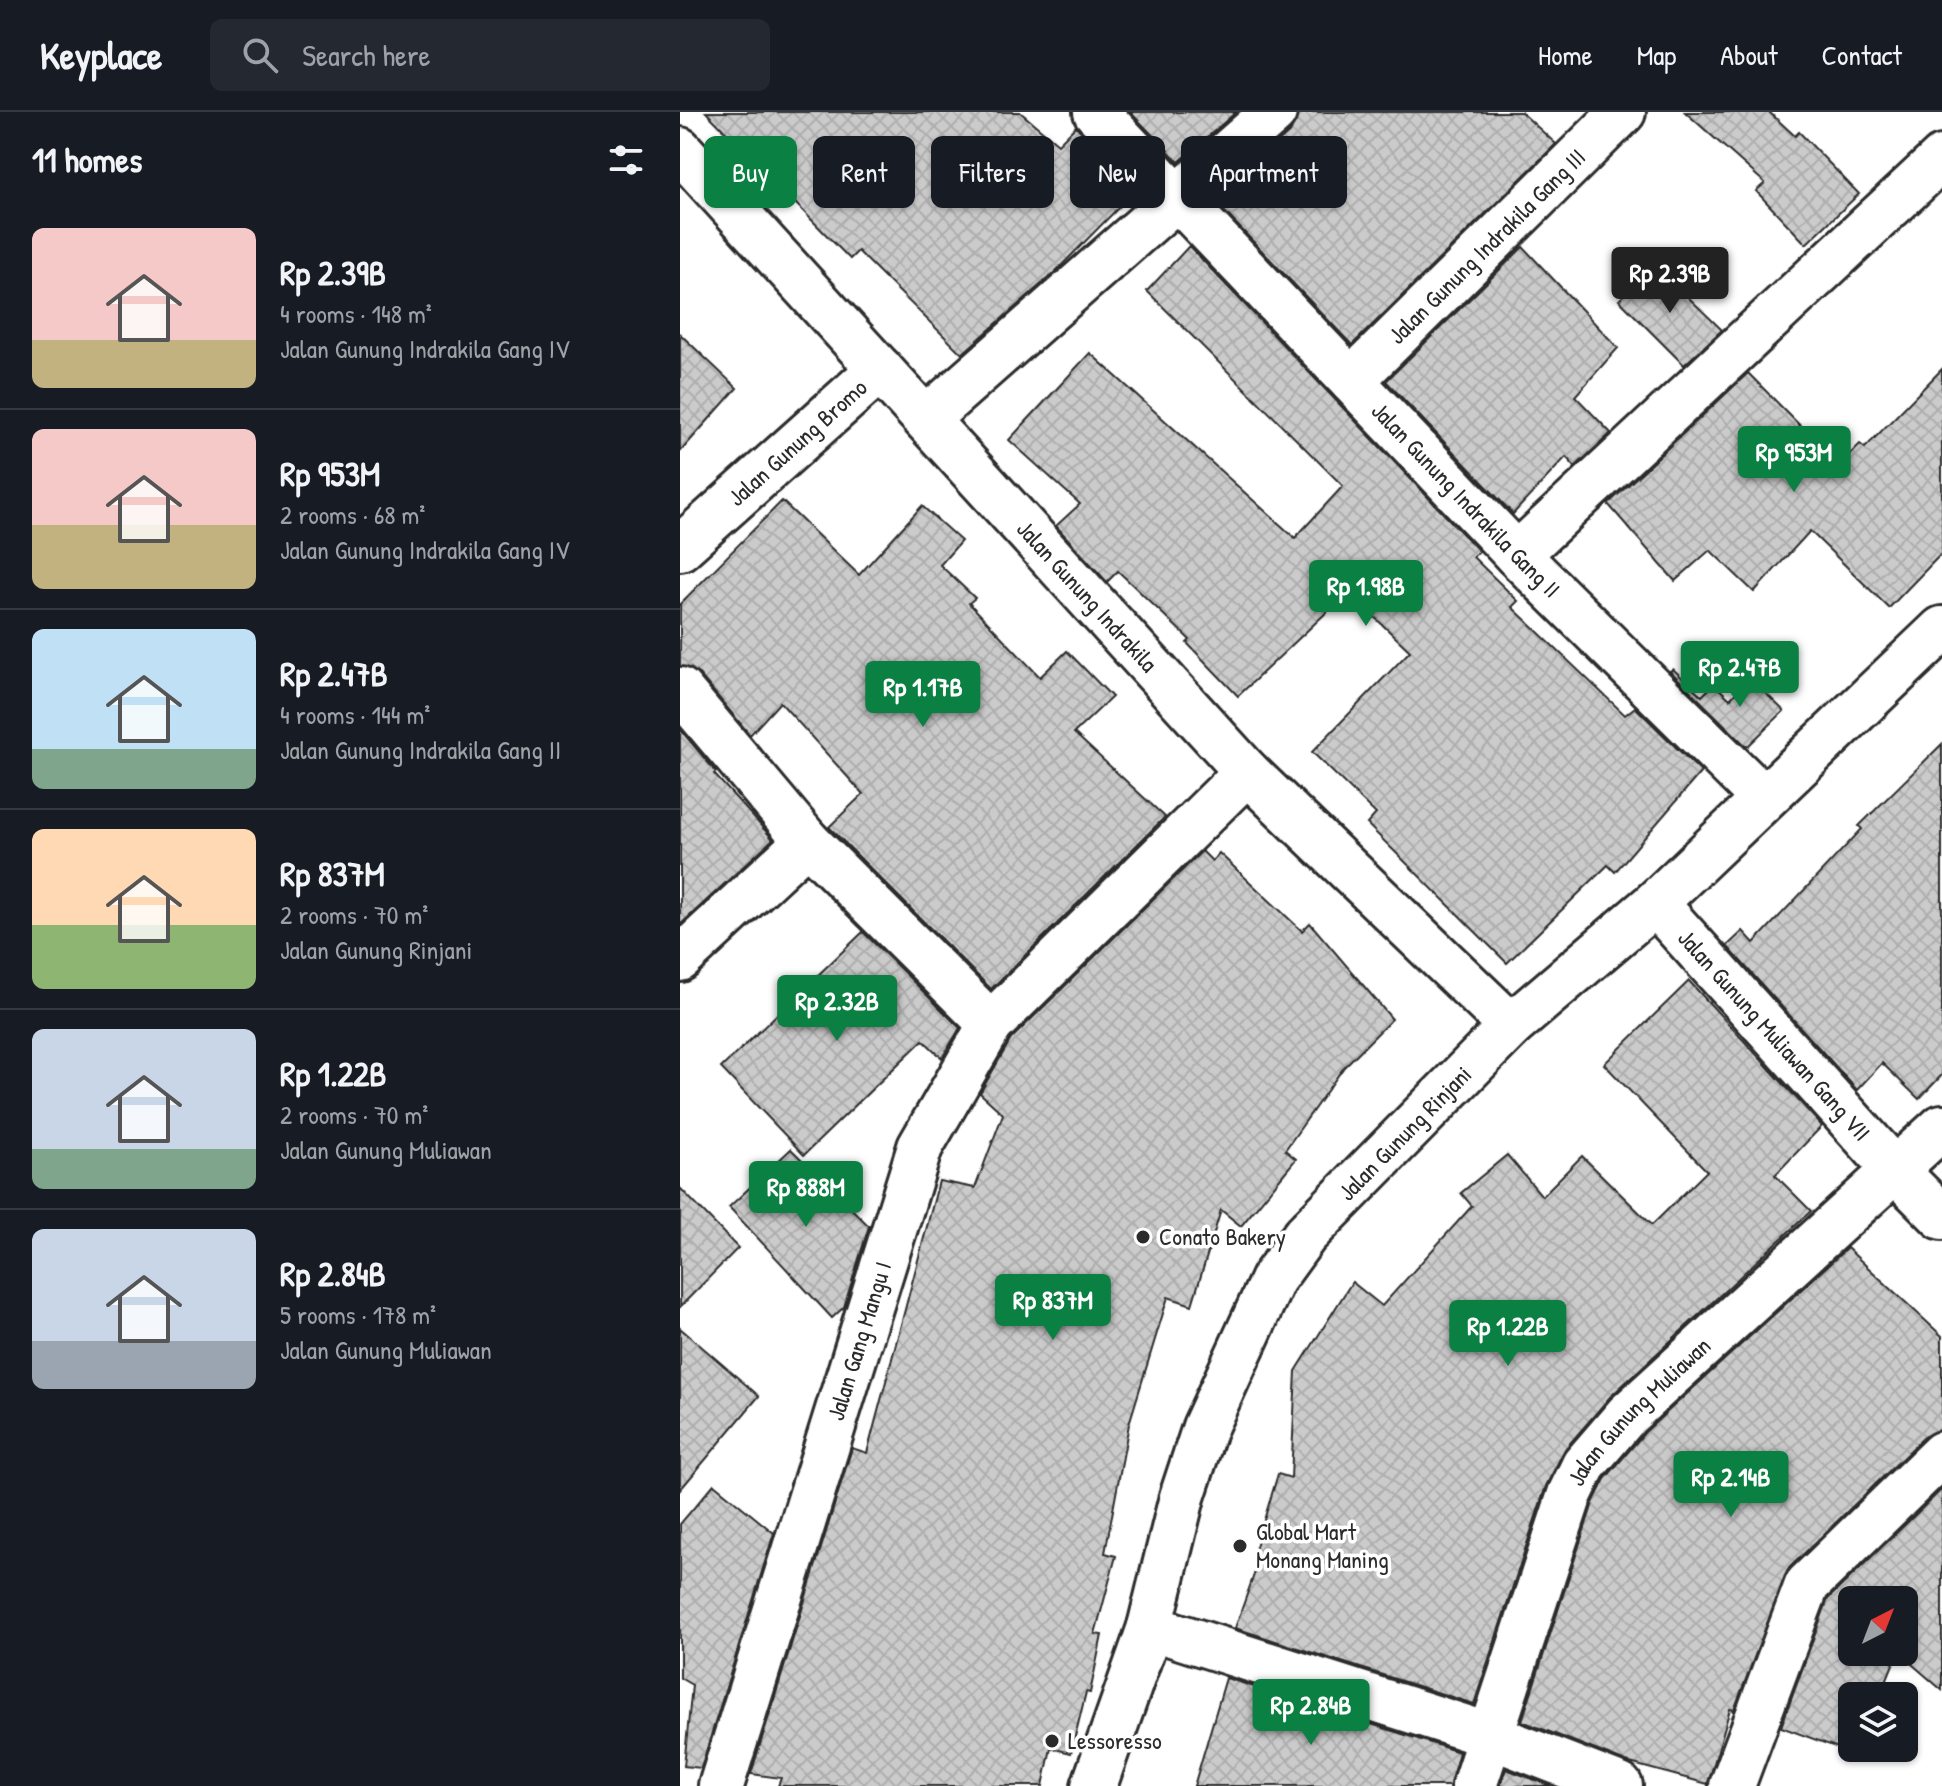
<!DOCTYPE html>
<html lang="en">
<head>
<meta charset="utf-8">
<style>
  :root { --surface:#171b24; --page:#242831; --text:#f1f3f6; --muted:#9ea1a6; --line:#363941; --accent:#0b8043 }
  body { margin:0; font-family:"Patrick Hand",sans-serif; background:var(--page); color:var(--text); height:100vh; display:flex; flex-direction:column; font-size:30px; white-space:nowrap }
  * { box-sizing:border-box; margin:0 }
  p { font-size:26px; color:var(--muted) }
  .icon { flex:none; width:44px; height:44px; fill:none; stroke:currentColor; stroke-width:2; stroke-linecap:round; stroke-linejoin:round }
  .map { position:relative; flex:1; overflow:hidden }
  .details { display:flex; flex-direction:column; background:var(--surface); width:680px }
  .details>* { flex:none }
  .top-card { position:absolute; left:24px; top:24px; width:760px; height:72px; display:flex; gap:16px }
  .needle { width:52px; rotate:42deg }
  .buttons { position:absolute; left:1158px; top:1474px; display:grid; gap:16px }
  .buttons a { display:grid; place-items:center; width:80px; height:80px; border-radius:12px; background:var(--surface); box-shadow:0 2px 6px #0004; font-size:40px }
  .price { position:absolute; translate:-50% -68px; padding:0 18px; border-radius:8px; background:var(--accent); color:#fff; font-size:26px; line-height:52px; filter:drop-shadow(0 2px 4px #0008) }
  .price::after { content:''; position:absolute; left:50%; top:48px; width:24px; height:18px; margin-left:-12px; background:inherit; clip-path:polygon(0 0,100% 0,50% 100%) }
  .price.active { background:#222; color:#fff }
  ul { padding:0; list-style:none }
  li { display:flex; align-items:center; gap:24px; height:200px; padding:0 32px }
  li+li { border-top:2px solid var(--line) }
  li span { display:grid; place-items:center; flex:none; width:224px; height:160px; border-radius:12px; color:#555 }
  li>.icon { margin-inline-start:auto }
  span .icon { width:96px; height:96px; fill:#fffc; stroke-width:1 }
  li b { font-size:34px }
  h2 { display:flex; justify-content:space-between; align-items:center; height:96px; padding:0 32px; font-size:34px }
  .tag { padding:0 28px; border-radius:12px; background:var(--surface); box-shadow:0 2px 6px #0004; font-size:28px; line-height:72px }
  .tag.active { background:var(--accent); color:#fff }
  header { display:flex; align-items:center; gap:48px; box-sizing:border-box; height:112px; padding:0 40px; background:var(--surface); border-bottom:2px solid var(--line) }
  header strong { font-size:38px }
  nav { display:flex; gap:44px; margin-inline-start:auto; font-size:28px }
  .search { width:560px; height:72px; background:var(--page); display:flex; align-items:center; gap:20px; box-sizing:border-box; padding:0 28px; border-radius:12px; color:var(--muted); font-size:30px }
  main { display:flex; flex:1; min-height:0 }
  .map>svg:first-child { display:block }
  .building { fill:url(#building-cross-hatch); stroke:#2b2b2b; stroke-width:2 }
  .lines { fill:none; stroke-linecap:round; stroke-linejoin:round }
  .minor-casing { stroke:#2b2b2b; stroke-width:50 }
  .minor { stroke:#fff; stroke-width:44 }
  .poi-dot { fill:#2b2b2b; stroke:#fff; stroke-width:3 }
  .labels { text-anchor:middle; stroke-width:7; stroke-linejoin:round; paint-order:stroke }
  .street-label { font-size:24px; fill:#2b2b2b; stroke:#fff }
  .poi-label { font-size:24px; fill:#2b2b2b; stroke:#fff; text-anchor:start }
</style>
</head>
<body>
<header>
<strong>Keyplace</strong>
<div class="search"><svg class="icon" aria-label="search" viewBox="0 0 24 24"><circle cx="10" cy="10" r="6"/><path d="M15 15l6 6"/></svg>Search here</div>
<nav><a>Home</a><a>Map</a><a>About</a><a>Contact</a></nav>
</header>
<main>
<section class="details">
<h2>11 homes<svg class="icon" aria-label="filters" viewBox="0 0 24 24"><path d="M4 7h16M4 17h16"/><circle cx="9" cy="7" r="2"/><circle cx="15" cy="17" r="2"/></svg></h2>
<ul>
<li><span style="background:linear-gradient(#f6c9c9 70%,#c2b280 0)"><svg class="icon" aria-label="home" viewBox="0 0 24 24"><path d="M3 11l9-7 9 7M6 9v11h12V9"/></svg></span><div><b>Rp 2.39B</b><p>4 rooms · 148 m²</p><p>Jalan Gunung Indrakila Gang IV</p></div></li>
<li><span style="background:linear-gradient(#f6c9c9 60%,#c2b280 0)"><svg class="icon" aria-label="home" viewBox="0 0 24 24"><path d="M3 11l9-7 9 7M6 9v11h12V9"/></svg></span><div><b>Rp 953M</b><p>2 rooms · 68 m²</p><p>Jalan Gunung Indrakila Gang IV</p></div></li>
<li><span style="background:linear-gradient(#bfe0f5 75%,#7fa58c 0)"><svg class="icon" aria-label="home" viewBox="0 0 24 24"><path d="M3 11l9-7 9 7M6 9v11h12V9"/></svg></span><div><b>Rp 2.47B</b><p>4 rooms · 144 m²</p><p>Jalan Gunung Indrakila Gang II</p></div></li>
<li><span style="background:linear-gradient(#ffd9b3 60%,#8fb573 0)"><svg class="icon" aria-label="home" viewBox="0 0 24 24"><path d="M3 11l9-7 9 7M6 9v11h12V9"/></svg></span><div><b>Rp 837M</b><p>2 rooms · 70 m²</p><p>Jalan Gunung Rinjani</p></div></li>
<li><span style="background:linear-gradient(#c9d6e8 75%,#7fa58c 0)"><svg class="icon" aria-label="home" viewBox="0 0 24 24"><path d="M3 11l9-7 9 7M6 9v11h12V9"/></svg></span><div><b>Rp 1.22B</b><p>2 rooms · 70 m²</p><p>Jalan Gunung Muliawan</p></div></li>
<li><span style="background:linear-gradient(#c9d6e8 70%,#9aa5b1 0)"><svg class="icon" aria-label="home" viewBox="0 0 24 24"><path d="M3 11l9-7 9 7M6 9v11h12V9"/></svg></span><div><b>Rp 2.84B</b><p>5 rooms · 178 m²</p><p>Jalan Gunung Muliawan</p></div></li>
</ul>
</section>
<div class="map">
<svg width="1262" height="1674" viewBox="0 0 1262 1674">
  <defs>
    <pattern id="building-cross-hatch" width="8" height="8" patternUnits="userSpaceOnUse" patternTransform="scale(2)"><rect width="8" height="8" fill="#cbcbcb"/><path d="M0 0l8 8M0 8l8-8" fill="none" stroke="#aeaeae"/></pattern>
  </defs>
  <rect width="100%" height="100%" fill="#fff"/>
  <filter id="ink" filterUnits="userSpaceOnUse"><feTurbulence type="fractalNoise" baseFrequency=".0125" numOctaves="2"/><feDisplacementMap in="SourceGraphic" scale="16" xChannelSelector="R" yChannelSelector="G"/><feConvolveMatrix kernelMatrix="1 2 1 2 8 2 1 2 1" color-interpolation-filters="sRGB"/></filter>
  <g filter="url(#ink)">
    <g class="building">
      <path d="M 26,0 L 340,0 L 378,32 L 396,14 L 456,78 L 374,161 L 282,242 L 178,139 L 170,147 Z"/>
      <path d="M 450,0 L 556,0 L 499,50 Z"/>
      <path d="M 618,0 L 841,0 L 876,32 L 672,233 L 543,98 L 546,95 L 536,85 L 611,19 Z"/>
      <path d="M 1005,0 L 1089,0 L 1115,24 L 1119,20 L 1179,82 L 1126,132 L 1076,79 L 1085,71 Z"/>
      <path d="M 509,134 L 799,439 L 793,445 L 838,489 L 832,495 L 945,603 L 955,595 L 1021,660 L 935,760 L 928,753 L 827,851 L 687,712 L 696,702 L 632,640 L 730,539 L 668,480 L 558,584 L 507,531 L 510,528 L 438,459 L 427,470 L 376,414 L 400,392 L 329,328 L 410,241 L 615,426 L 663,374 L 467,179 Z"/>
      <path d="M 843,135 L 938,236 L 895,284 L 931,321 L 895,355 L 886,345 L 833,402 L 706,269 Z"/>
      <path d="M 975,153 L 1042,218 L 1004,253 L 939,188 Z"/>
      <path d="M 0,222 L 57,276 L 0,340 Z"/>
      <path d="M 1262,257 L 1262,441 L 1209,496 L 1130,419 L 1074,480 L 1030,438 L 995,469 L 928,392 L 1068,261 L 1159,353 L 1180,332 L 1185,336 Z"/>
      <path d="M 102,389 L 179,463 L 242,394 L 281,429 L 260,453 L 295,486 L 289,491 L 360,565 L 387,539 L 432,585 L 394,621 L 485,705 L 311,877 L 149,715 L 183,682 L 100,590 L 70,623 L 19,562 L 0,554 L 0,492 Z"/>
      <path d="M 993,557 L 1022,584 L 1034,572 L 1050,587 L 1070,566 L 1104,599 L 1067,635 L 990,559 Z"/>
      <path d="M 0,617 L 36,660 L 34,662 L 93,727 L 0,813 Z"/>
      <path d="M 1262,632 L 1262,963 L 1239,987 L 1202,951 L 1177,978 L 1047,834 L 1063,819 L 1074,831 L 1182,717 L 1179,714 Z"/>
      <path d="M 522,739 L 532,749 L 539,741 L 622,819 L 630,811 L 712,907 L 664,955 L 605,1038 L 616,1047 L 561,1114 L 541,1098 L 512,1193 L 488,1185 L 449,1312 L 425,1441 L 436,1444 L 415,1522 L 422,1523 L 410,1581 L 406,1580 L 391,1641 L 371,1636 L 363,1674 L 98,1674 L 101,1666 L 71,1662 L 172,1336 L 187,1341 L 259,1069 L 295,1076 L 323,1002 L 300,981 L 331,927 Z"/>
      <path d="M 183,820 L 280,916 L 262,946 L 243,928 L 124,1043 L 41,956 Z"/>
      <path d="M 1009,869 L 1142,1014 L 1095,1063 L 1131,1099 L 930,1285 L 885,1337 L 866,1374 L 794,1592 L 555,1516 L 581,1443 L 574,1441 L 598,1362 L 611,1366 L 616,1259 L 672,1170 L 702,1194 L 792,1094 L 781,1081 L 827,1043 L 862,1084 L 902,1044 L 972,1113 L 1027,1059 L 924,952 Z"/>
      <path d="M 111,1037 L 189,1114 L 164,1195 L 152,1206 L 49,1095 Z"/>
      <path d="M 0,1076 L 58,1136 L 0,1195 Z"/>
      <path d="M 1167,1136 L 1262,1224 L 1262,1318 L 1245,1324 L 1109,1456 L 1054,1598 L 1050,1597 L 1028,1672 L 946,1650 L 842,1609 L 913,1391 L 925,1367 L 965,1320 Z"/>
      <path d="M 0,1216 L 79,1284 L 0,1378 Z"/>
      <path d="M 34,1372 L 94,1421 L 21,1656 L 4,1654 L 12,1573 L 0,1566 L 0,1412 Z"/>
      <path d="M 1262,1377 L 1262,1578 L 1218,1540 L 1224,1540 L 1224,1488 L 1172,1488 L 1172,1540 L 1218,1540 L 1200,1584 L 1172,1584 L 1172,1636 L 1180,1636 L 1177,1643 L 1101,1615 L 1148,1487 Z"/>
      <path d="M 546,1566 L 779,1640 L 770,1674 L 514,1674 Z"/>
      <path d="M 826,1657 L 871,1674 L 820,1674 Z"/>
    </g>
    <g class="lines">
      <g class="minor-casing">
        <g id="minor">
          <path id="s1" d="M 416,0 L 837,443 L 1083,686"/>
          <path id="s2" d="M 0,38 L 567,660 L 831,914"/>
          <path id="s3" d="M 672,268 L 943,0"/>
          <path d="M 246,307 L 594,0"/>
          <path id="s4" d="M 0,436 L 200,257"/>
          <path d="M 837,443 L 1262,46"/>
          <path d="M 0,578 L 127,729 L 311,912"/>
          <path id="s5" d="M 975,791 L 1214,1057 L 1262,1105"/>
          <path d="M 0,847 L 127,729"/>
          <path d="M 470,1515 L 808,1623 L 940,1674"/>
          <path id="s6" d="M 41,1674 L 240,1035 L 311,912 L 567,660"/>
          <path id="s7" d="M 414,1674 L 470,1515 L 502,1385 L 525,1315 L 593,1167 L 625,1123 L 831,914 L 975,791 L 1262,517"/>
          <path id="s8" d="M 794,1674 L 890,1382 L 904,1353 L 947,1303 L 1262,1015"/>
          <path d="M 1052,1674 L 1127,1473 L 1262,1342"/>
        </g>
      </g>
      <use href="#minor" class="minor"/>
    </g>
  </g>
  <g class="poi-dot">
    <circle cx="463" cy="1125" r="8"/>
    <circle cx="560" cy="1434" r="8"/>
    <circle cx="372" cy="1629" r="8"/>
  </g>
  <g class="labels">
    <g class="street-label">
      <text dy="8" stroke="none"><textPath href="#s3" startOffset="190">Jalan Gunung Indrakila Gang III</textPath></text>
      <text dy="8" stroke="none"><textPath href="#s4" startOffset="158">Jalan Gunung Bromo</textPath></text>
      <text dy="8" stroke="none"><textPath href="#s1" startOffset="536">Jalan Gunung Indrakila Gang II</textPath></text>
      <text dy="8" stroke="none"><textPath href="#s2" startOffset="604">Jalan Gunung Indrakila</textPath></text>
      <text dy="8" stroke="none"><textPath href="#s5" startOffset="178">Jalan Gunung Muliawan Gang VII</textPath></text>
      <text dy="8" stroke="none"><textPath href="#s7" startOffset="736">Jalan Gunung Rinjani</textPath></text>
      <text dy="8" stroke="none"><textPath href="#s6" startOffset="466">Jalan Gang Mangu I</textPath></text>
      <text dy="8" stroke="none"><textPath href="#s8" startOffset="416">Jalan Gunung Muliawan</textPath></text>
    </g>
    <g class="poi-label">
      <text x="479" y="1133">Conato Bakery</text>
      <text x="576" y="1428">Global Mart<tspan x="576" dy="28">Monang Maning</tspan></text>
      <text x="388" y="1637">Lessoresso</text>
    </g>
  </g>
</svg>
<div class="buttons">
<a><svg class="needle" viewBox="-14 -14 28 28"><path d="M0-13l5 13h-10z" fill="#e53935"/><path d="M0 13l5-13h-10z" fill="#9ea1a6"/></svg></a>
<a><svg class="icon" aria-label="layers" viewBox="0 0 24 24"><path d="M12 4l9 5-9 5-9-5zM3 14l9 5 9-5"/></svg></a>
</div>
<b class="price active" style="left:990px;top:203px">Rp 2.39B</b>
<b class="price" style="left:1114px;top:382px">Rp 953M</b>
<b class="price" style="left:686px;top:516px">Rp 1.98B</b>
<b class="price" style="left:1060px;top:597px">Rp 2.47B</b>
<b class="price" style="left:243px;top:617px">Rp 1.17B</b>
<b class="price" style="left:157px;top:931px">Rp 2.32B</b>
<b class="price" style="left:126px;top:1117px">Rp 888M</b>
<b class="price" style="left:373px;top:1230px">Rp 837M</b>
<b class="price" style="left:828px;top:1256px">Rp 1.22B</b>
<b class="price" style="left:1051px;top:1407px">Rp 2.14B</b>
<b class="price" style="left:631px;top:1635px">Rp 2.84B</b>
<div class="top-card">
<a class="tag active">Buy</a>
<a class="tag">Rent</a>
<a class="tag">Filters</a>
<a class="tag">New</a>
<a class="tag">Apartment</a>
</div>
</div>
</main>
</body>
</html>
